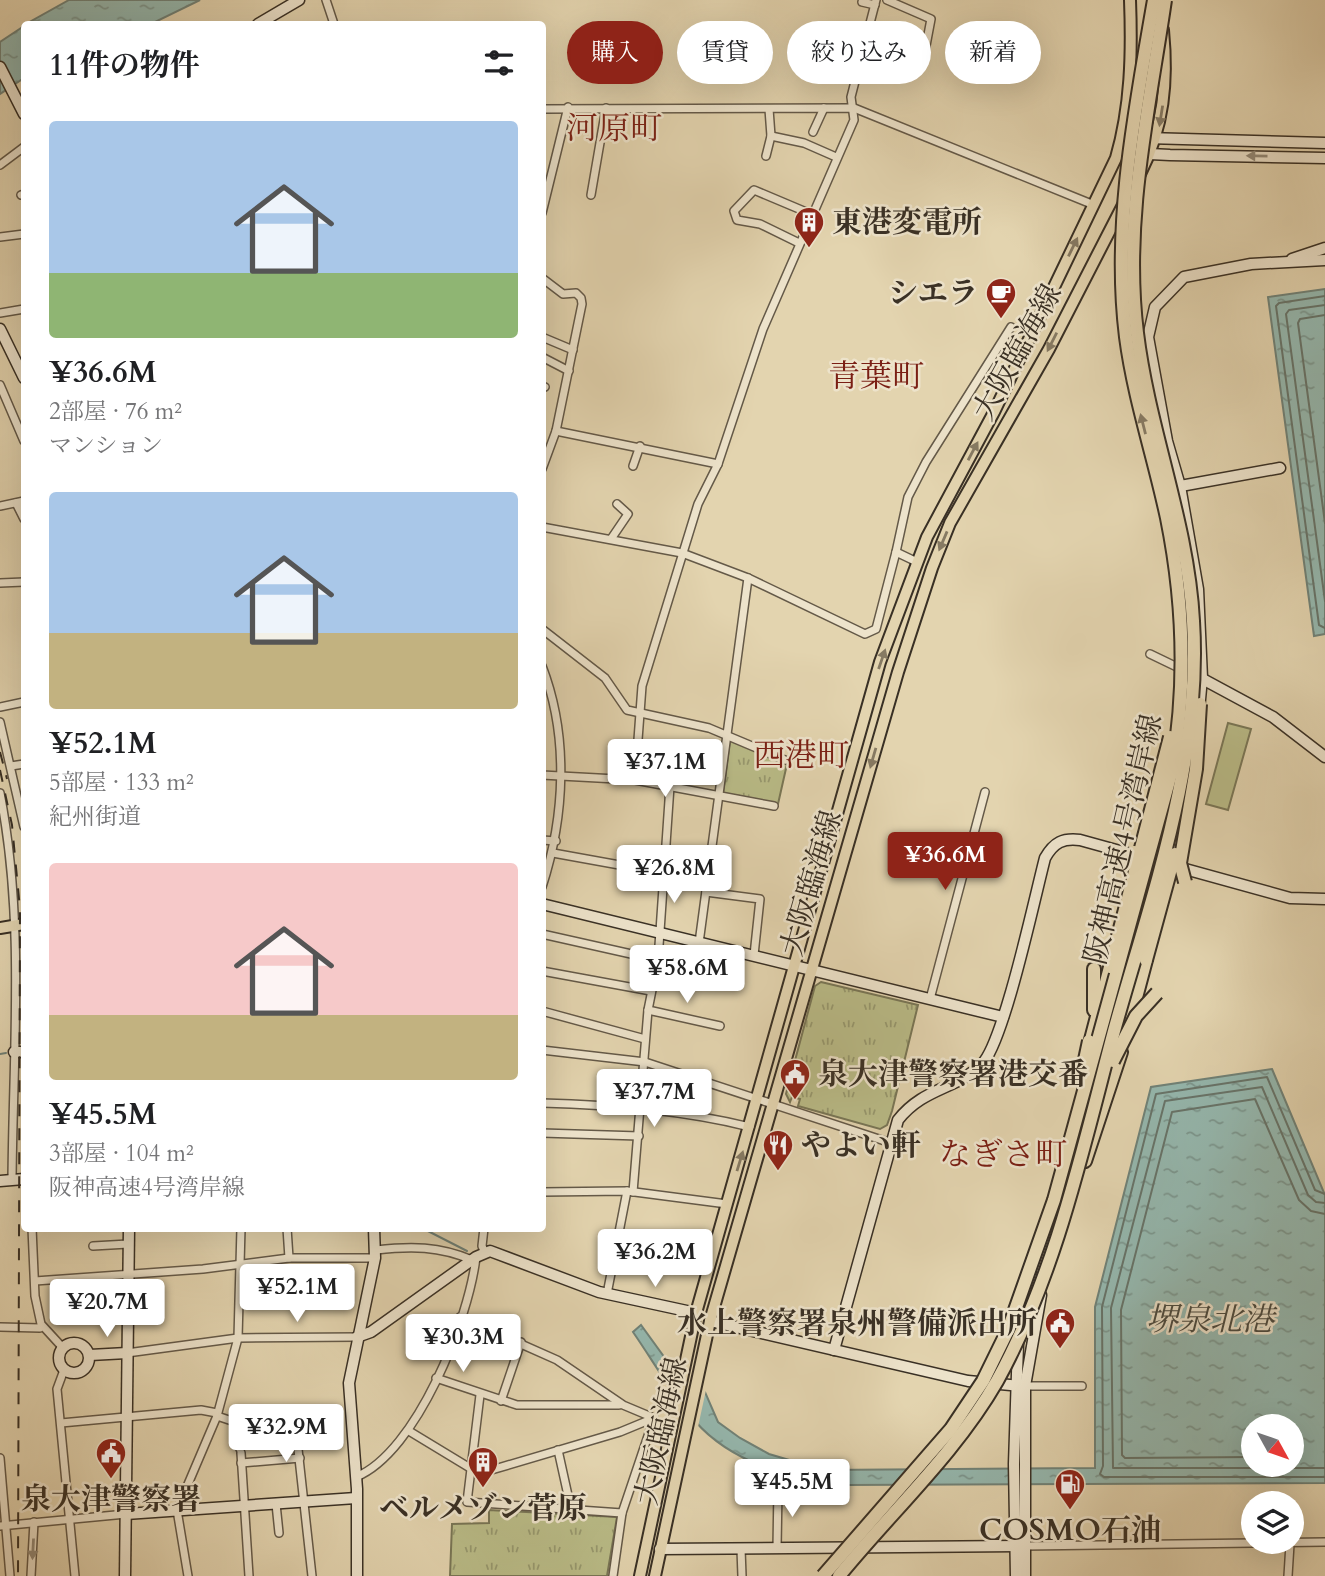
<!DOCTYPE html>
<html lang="ja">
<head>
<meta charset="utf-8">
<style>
  :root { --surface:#fff; --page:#f2f2f2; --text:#202124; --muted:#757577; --accent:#8f2418 }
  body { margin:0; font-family:Cardo,"Noto Serif JP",serif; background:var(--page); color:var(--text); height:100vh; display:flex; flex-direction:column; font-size:26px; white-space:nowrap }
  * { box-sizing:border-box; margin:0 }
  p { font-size:23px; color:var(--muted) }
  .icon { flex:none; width:38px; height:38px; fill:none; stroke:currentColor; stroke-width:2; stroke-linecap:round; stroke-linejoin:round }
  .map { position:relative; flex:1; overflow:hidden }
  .side { position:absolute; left:21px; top:21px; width:525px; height:1211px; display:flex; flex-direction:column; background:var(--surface); border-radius:7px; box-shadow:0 7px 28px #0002 }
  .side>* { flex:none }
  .top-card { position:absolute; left:567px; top:21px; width:653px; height:63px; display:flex; gap:14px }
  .needle { width:46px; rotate:130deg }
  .fabs { position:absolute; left:1241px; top:1414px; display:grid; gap:14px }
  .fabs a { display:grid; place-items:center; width:63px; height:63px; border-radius:50%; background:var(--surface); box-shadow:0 7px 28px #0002; font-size:35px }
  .price { position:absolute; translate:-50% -60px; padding:0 16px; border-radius:7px; background:#fff; color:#222; font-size:23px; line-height:46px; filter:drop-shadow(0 2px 4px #0008) }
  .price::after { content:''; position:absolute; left:50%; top:42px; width:21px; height:16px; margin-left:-10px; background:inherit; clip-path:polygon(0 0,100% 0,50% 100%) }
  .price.active { background:var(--accent); color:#fff }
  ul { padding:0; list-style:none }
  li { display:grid; align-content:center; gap:14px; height:371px; padding:0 28px }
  li span { display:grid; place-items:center; height:217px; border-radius:7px; color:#555 }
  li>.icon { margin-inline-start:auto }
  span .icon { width:126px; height:126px; fill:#fffc; stroke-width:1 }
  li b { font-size:30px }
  h2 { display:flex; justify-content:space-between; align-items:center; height:84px; padding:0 28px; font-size:30px }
  .chip { padding:0 24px; border-radius:32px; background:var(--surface); box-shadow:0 7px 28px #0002; font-size:24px; line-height:63px }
  .chip.active { background:var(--accent); color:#fff }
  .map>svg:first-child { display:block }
  .park { fill:url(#park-tufts); stroke:#797656; stroke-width:2 }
  .pitch { fill:#b9bb87; stroke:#797656; stroke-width:2 }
  .water { fill:url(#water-ripples); stroke:#708278; stroke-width:2; fill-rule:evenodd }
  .pier { fill:#e3d4af }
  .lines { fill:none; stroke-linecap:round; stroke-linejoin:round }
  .shore { stroke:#67746a; stroke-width:2 }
  .stream { stroke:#708278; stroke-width:2 }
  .street-casing { stroke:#645948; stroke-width:10 }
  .secondary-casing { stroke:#393025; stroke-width:13 }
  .primary-casing { stroke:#393025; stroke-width:14 }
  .highway-casing { stroke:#393025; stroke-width:16 }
  .street { stroke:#ede3cb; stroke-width:7 }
  .secondary { stroke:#ede3cb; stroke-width:10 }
  .primary { stroke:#e3d4af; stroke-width:10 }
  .highway { stroke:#e3d4af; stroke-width:12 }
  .rail { stroke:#393025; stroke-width:2; stroke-dasharray:12 12; stroke-linecap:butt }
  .highway-bridge-casing { stroke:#393025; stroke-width:16; stroke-linecap:butt }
  .highway-bridge { stroke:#e3d4af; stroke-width:12 }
  .oneway { fill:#867a63 }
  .oneway2 { fill:#938a78 }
  .labels { text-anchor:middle; stroke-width:5; stroke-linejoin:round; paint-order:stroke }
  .poi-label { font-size:30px; font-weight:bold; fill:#393025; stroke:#ede3cb; text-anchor:start }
  .street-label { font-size:30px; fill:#393025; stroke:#ede3cb }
  .neighbourhood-label { font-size:32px; fill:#7a1f14; stroke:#ede3cb }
  .water-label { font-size:32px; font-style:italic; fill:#4b4b41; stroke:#ede3cb }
</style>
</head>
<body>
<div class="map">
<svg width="1325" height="1576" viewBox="0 0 1325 1576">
  <defs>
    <pattern id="park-tufts" width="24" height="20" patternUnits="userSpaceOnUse" patternTransform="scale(1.75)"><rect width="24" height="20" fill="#b9bb87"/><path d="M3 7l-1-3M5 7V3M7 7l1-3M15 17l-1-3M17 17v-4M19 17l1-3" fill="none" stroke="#97986e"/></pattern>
    <pattern id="water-ripples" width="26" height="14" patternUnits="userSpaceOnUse" patternTransform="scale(1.75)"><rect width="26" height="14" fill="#95b8af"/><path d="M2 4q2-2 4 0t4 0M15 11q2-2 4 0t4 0" fill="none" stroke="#7b968e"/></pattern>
  </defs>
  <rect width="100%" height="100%" fill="#e3d4af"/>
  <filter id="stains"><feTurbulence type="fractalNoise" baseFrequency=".00286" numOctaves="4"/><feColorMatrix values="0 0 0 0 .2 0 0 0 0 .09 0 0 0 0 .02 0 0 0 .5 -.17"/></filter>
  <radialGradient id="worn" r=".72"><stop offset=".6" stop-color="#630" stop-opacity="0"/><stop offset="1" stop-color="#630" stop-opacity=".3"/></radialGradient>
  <g class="park">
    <path d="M 730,740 L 787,764 L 778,804 L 723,793 Z"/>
    <path d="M 821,982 L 918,1005 L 892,1111 L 887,1125 L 880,1129 L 798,1106 L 800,1099 L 792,1097 L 790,1102 L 786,1094 L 815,986 Z"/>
    <path d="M 489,1510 L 617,1517 L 607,1576 L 450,1576 L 452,1524 L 489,1523 Z"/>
  </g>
  <path class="pitch" d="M 1228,723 L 1251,729 L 1228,810 L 1206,804 Z"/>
  <g class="water">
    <path d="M 69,0 L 200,0 L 151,24 L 26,24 Z"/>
    <path d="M 24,26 L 24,78 L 0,94 L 0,42 Z"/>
    <path d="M 1325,289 L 1325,634 L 1314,636 L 1268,297 Z"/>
    <path d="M 1272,1069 L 1325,1195 L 1325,1483 L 846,1485 C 796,1483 729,1461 695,1421 C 672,1394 653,1361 633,1332 L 641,1325 L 686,1387 L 705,1392 L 718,1422 L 740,1438 L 769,1454 L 823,1470 L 1095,1468 L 1095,1307 L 1151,1087 ZM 1253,1426 L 1292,1426 L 1292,1465 L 1253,1465 Z"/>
  </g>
  <path class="pier" d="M 674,1365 L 688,1386 L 706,1390 L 698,1427 L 669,1390 Z"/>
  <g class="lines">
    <g class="shore">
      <path d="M 1325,296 L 1279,303 L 1276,306 L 1319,625 L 1325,628"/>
      <path d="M 1325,305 L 1289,310 L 1286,314 L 1325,601"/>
      <path d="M 1325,315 L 1300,319 L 1298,323 L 1325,523"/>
      <path d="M 1325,1194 L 1315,1190 L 1267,1077 L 1156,1094 L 1102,1307 L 1103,1466 L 1100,1474 L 1104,1477 L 1325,1477"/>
      <path d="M 1325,1203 L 1316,1202 L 1308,1195 L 1262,1087 L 1165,1101 L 1111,1308 L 1113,1468 L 1325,1468"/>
      <path d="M 1253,1457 L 1125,1458 L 1122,1455 L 1121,1310 L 1172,1112 L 1255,1099 L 1299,1200 L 1311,1211 L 1325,1214"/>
    </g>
    <g class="stream">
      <path d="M 0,1054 L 6,1053"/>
      <path d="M 422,1228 L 467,1251"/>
    </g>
    <g class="street-casing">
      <g id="street">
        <path d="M 326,0 L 334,24"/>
        <path d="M 887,0 L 931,19 L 924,56"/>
        <path d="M 862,2 L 875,5"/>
        <path d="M 542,109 L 854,108 L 1094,205"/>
        <path d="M 813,132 L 824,108"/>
        <path d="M 771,136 L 804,143 L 836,157"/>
        <path d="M 766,156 L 771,136 L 769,109"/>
        <path d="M 0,165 L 24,147"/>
        <path d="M 21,195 L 24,194"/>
        <path d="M 591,195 L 606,108"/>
        <path d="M 542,213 L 568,107"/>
        <path d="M 0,237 L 24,234"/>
        <path d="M 799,243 L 760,224 L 737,220 L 734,211 L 754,190 L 811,214"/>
        <path d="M 542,278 L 563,294 L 576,293 L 581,298 L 582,304 L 556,431 L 542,469"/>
        <path d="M 0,313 L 24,309"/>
        <path d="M 542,337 L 573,350"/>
        <path d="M 542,357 L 569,371"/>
        <path d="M 0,385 L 24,441"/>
        <path d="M 542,386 L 545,387"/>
        <path d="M 556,431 L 718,464"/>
        <path d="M 633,466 L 640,446"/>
        <path d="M 16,503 L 24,519"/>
        <path d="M 0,506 L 24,501"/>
        <path d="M 542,527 L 682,553 L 748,578 L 865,634 L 876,629 L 896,552 L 917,562"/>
        <path d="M 611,539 L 628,514 L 617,504"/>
        <path d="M 896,552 L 908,497 L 926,462 L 1011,327"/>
        <path d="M 0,583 L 24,582"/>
        <path d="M 542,629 L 605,678 L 627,710 L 709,728 L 785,760"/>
        <path d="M 1150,654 L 1177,667"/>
        <path d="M 542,666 C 569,736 565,816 542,887"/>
        <path d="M 0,707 L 24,702"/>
        <path d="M 0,722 L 24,827"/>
        <path d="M 11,766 L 24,764"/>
        <path d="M 542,775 L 635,780 L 774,806"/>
        <path d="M 635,780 L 642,686 L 698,504 L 718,464 L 763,329 L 854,120 L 851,97 L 876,0"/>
        <path d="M 0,793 C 25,920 13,1051 12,1180"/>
        <path d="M 542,840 L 556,841"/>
        <path d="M 553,853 L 708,881"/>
        <path d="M 706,892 L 760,899 L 754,955"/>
        <path d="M 542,934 L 658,960"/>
        <path d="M 699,943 L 748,578"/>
        <path d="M 542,971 L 651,991"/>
        <path d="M 930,999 L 985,792"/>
        <path d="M 648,1010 L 720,1026"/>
        <path d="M 542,1011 L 645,1039"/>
        <path d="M 542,1050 L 645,1062 L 891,1143"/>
        <path d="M 542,1103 C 612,1105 682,1110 750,1127"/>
        <path d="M 542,1133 L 639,1136"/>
        <path d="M 542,1192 L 627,1191 L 727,1204"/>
        <path d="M 633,1192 L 648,1010 L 658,960 L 670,786"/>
        <path d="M 32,1228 L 35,1296 L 41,1324 L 63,1348"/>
        <path d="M 287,1228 L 289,1258"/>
        <path d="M 484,1228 L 482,1246 L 485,1253"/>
        <path d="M 93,1246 L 128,1244"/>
        <path d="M 376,1250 C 411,1246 439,1246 472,1260"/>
        <path d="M 35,1281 L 203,1269 L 289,1258 L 375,1258"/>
        <path d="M 607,1294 L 627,1191"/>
        <path d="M 460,1317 L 557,1360 L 623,1405 L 654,1418"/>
        <path d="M 0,1327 L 40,1328"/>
        <path d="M 127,1353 L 238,1338 L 357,1337"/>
        <path d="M 64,1370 L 57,1389 L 75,1576"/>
        <path d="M 436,1378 L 517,1405 L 619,1405"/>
        <path d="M 1025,1386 L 1082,1386"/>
        <path d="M 480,1395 L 467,1502 L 622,1513"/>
        <path d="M 501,1401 L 521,1342"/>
        <path d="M 217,1416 L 241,1424 L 240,1449"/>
        <path d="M 295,1422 L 312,1576"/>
        <path d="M 61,1423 L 201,1410 L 217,1413"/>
        <path d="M 409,1431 L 470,1468 L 488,1471 L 620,1432 L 654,1418"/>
        <path d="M 558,1450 L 571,1509"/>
        <path d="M 241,1453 L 249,1576"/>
        <path d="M 0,1458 L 10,1576"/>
        <path d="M 241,1463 L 300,1458"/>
        <path d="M 356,1477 C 417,1452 469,1319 476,1257"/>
        <path d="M 276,1504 L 279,1533"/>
        <path d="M 0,1526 L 126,1514"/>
        <path d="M 1025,1546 L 1325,1542"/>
        <path d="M 777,1548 L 778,1489"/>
        <path d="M 741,1549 L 742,1576"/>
        <path d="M 31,1576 L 34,1522"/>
        <path d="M 188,1576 L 177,1510 L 217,1416 L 238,1338 L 241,1228"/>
        <path d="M 613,1576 L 622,1513 L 654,1418"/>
        <path d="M 1288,1576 L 1290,1544"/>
      </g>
    </g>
    <g class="secondary-casing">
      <g id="secondary">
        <path d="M 258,24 L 299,0"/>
        <path d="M 0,67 L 24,114"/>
        <path d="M 1147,138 L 1325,143"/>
        <path d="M 1144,150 L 1150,154 L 1170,155 L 1325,158"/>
        <path d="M 1292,259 L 1325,248"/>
        <path d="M 0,329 L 24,378"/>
        <path d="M 1175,487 L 1280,468"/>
        <path d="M 1197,676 L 1273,717 L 1325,757"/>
        <path d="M 1199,710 L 1202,678 L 1198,589 L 1180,486 L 1167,441 L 1148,337 L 1155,307 L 1184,277 L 1251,264 L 1325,260"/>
        <path d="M 1169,861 L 1186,794"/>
        <path d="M 542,904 L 1003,1017"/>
        <path d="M 1117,1046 L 1127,1010"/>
        <path d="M 14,1052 L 24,1052"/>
        <path d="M 0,1181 L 24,1179"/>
        <path d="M 1022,1319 L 1032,1276"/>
        <path d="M 710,1321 L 968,1381 L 1021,1386"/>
        <path d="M 357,1337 L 371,1332 L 476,1257 L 490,1251 L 599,1292 L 696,1313"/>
        <circle cx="74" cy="1358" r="15"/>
        <path d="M 834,1350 L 898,1120 C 924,1087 956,1090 982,1064 C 1004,1042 1035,896 1045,858 C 1054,842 1063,838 1080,840 L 1290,898 L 1325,899"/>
        <path d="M 90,1355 L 127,1353"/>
        <path d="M 126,1514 L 356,1498"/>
        <path d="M 660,1549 L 1020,1546"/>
        <path d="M 125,1576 L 129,1228"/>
        <path d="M 357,1576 L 357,1489 L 349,1383 L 375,1258 L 374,1228"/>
        <path d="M 1016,1576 L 1014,1464 L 1018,1344"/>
        <path d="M 1025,1576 L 1025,1386 L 1041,1295"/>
      </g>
    </g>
    <g class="primary-casing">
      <g id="primary">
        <path d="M 1140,174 C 1164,127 1168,81 1163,30"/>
        <path d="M 0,928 L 24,924"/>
        <path d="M 640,1576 L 696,1313 L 880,662 L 927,537 L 994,412 L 1116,158 C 1131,106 1132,53 1130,0"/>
        <path d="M 655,1576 L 710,1321 L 898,672 L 932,568 L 950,523 L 1049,349 L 1124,203"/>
      </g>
    </g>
    <g class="highway-casing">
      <g id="highway">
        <path d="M 1094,1010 L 1094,969"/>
        <path d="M 1129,1024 L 1146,960"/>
        <path d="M 1088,1051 L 1110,967"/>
        <path d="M 1085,1161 L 1121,1052"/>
      </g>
    </g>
    <use href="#street" class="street"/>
    <use href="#secondary" class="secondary"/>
    <use href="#primary" class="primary"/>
    <use href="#highway" class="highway"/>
    <g class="rail">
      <path d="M 0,752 L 7,779"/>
      <path d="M 0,770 L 12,825 L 20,909 L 18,1576"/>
    </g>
    <g class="highway-bridge-casing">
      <g id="highway-bridge">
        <path d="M 1122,869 L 1134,852"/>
        <path d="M 1185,882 L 1180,863 L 1196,769 L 1200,704"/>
        <path d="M 1146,960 L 1175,854"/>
        <path d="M 1110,967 L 1170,737"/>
        <path d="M 1113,1061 L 1136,1016 L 1157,993"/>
        <path d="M 1082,1074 L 1089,1041"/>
        <path d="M 823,1576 L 951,1429 L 983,1381 L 1008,1330 L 1054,1200 L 1172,770 C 1187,685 1184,602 1167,518 C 1154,457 1134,398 1126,337 C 1112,225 1135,110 1154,0"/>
        <path d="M 839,1576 C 892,1511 955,1454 997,1381 C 1056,1274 1083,1148 1114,1031 C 1151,898 1202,762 1193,621 C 1188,523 1149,431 1137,333 C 1123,221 1149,110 1165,0"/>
      </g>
    </g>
    <use href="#highway-bridge" class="highway-bridge"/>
  </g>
  <defs><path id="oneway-solid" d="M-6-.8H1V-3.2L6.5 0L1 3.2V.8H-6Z" transform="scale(1.75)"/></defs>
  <g class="oneway">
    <use href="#oneway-solid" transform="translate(1161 116) rotate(99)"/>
    <use href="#oneway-solid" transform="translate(1073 247) rotate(-64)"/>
    <use href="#oneway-solid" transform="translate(1052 342) rotate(117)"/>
    <use href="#oneway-solid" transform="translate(1143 424) rotate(-104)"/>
    <use href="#oneway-solid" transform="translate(973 451) rotate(-62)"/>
    <use href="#oneway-solid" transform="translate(943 541) rotate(113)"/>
    <use href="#oneway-solid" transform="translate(882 659) rotate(-71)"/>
    <use href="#oneway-solid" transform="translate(873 758) rotate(106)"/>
    <use href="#oneway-solid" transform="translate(740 1161) rotate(-73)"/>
  </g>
  <g class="oneway2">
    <use href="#oneway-solid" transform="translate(1257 156) rotate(-179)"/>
    <use href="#oneway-solid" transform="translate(33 1549) rotate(93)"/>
  </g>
  <defs>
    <g id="building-pin" transform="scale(1.575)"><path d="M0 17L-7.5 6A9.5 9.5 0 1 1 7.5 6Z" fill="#8f2418" stroke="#ede3cb"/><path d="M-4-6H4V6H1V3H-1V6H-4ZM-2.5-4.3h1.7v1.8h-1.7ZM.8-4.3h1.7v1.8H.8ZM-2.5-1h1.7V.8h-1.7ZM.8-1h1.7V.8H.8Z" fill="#fff"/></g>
    <g id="cafe-pin" transform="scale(1.575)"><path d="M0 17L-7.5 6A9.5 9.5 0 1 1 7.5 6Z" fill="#8f2418" stroke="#ede3cb"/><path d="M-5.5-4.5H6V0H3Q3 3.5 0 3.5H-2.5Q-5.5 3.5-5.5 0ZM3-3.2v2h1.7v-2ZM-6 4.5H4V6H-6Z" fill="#fff"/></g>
    <g id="civic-pin" transform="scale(1.575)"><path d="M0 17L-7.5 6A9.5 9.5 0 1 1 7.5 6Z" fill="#8f2418" stroke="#ede3cb"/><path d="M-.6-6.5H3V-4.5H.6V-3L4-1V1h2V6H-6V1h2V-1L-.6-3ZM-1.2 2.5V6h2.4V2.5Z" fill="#fff"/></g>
    <g id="restaurant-pin" transform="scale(1.575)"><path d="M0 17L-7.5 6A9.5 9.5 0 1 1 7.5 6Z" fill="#8f2418" stroke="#ede3cb"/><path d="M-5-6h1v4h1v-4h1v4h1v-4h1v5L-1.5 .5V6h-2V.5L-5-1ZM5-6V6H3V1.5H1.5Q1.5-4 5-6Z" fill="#fff"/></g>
    <g id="fuel-pin" transform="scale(1.575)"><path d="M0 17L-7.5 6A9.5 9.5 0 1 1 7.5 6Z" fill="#8f2418" stroke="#ede3cb"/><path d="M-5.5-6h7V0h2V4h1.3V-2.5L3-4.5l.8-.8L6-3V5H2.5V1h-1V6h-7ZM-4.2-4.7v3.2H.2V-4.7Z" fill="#fff"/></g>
  </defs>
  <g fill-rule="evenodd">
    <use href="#building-pin" x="809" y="222"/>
    <use href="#cafe-pin" x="1001" y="293"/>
    <use href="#civic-pin" x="795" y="1074"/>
    <use href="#restaurant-pin" x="778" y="1145"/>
    <use href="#civic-pin" x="1060" y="1323"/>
    <use href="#civic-pin" x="111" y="1453"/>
    <use href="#building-pin" x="483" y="1462"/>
    <use href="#fuel-pin" x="1070" y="1484"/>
  </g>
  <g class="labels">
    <g class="poi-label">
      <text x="832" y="232">東港変電所</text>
      <text x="978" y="303" text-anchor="end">シエラ</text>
      <text x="818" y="1084">泉大津警察署港交番</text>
      <text x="801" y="1155">やよい軒</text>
      <text x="1037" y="1333" text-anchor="end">水上警察署泉州警備派出所</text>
      <text x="111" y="1509" text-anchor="middle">泉大津警察署</text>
      <text x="483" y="1518" text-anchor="middle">ベルメゾン菅原</text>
      <text x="1070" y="1540" text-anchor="middle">COSMO石油</text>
    </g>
    <g class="street-label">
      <text transform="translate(1017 352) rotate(-61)" y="10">大阪臨海線</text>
      <text transform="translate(1123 839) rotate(-77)" y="10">阪神高速4号湾岸線</text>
      <text transform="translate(811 883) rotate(-74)" y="10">大阪臨海線</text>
      <text transform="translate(661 1431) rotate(-78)" y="10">大阪臨海線</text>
    </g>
    <g class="neighbourhood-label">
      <text x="614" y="139">河原町</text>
      <text x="876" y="387">青葉町</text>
      <text x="801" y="766">西港町</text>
      <text x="1003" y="1165">なぎさ町</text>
    </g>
    <g class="water-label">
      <text x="1210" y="1330">堺泉北港</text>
    </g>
  </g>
  <rect width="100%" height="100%" filter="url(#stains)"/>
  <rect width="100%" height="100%" fill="url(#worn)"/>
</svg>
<div class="fabs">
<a><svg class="needle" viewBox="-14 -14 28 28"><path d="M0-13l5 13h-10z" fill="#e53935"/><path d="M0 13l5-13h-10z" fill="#757577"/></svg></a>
<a><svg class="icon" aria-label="layers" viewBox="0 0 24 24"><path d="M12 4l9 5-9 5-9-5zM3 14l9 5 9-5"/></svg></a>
</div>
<b class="price" style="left:665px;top:799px">¥37.1M</b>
<b class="price active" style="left:945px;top:892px">¥36.6M</b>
<b class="price" style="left:674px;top:905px">¥26.8M</b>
<b class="price" style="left:687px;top:1005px">¥58.6M</b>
<b class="price" style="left:654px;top:1129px">¥37.7M</b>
<b class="price" style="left:655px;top:1289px">¥36.2M</b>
<b class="price" style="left:297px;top:1324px">¥52.1M</b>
<b class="price" style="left:107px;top:1339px">¥20.7M</b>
<b class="price" style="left:463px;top:1374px">¥30.3M</b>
<b class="price" style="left:286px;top:1464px">¥32.9M</b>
<b class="price" style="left:792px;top:1519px">¥45.5M</b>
<div class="top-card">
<a class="chip active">購入</a>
<a class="chip">賃貸</a>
<a class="chip">絞り込み</a>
<a class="chip">新着</a>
</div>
<section class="side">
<h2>11件の物件<svg class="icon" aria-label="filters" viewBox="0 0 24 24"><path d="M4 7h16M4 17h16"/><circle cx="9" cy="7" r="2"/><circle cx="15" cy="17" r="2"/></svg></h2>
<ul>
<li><span style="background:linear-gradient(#a9c7e8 70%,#8fb573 0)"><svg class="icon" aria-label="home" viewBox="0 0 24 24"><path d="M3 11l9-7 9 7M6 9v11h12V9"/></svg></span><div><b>¥36.6M</b><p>2部屋 · 76 m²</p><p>マンション</p></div></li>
<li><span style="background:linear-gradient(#a9c7e8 65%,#c2b280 0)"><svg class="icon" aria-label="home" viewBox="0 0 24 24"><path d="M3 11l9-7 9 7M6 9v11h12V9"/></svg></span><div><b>¥52.1M</b><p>5部屋 · 133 m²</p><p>紀州街道</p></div></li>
<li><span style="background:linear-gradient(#f6c9c9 70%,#c2b280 0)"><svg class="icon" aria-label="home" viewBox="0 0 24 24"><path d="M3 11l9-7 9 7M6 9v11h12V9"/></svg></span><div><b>¥45.5M</b><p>3部屋 · 104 m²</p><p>阪神高速4号湾岸線</p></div></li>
</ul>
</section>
</div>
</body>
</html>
